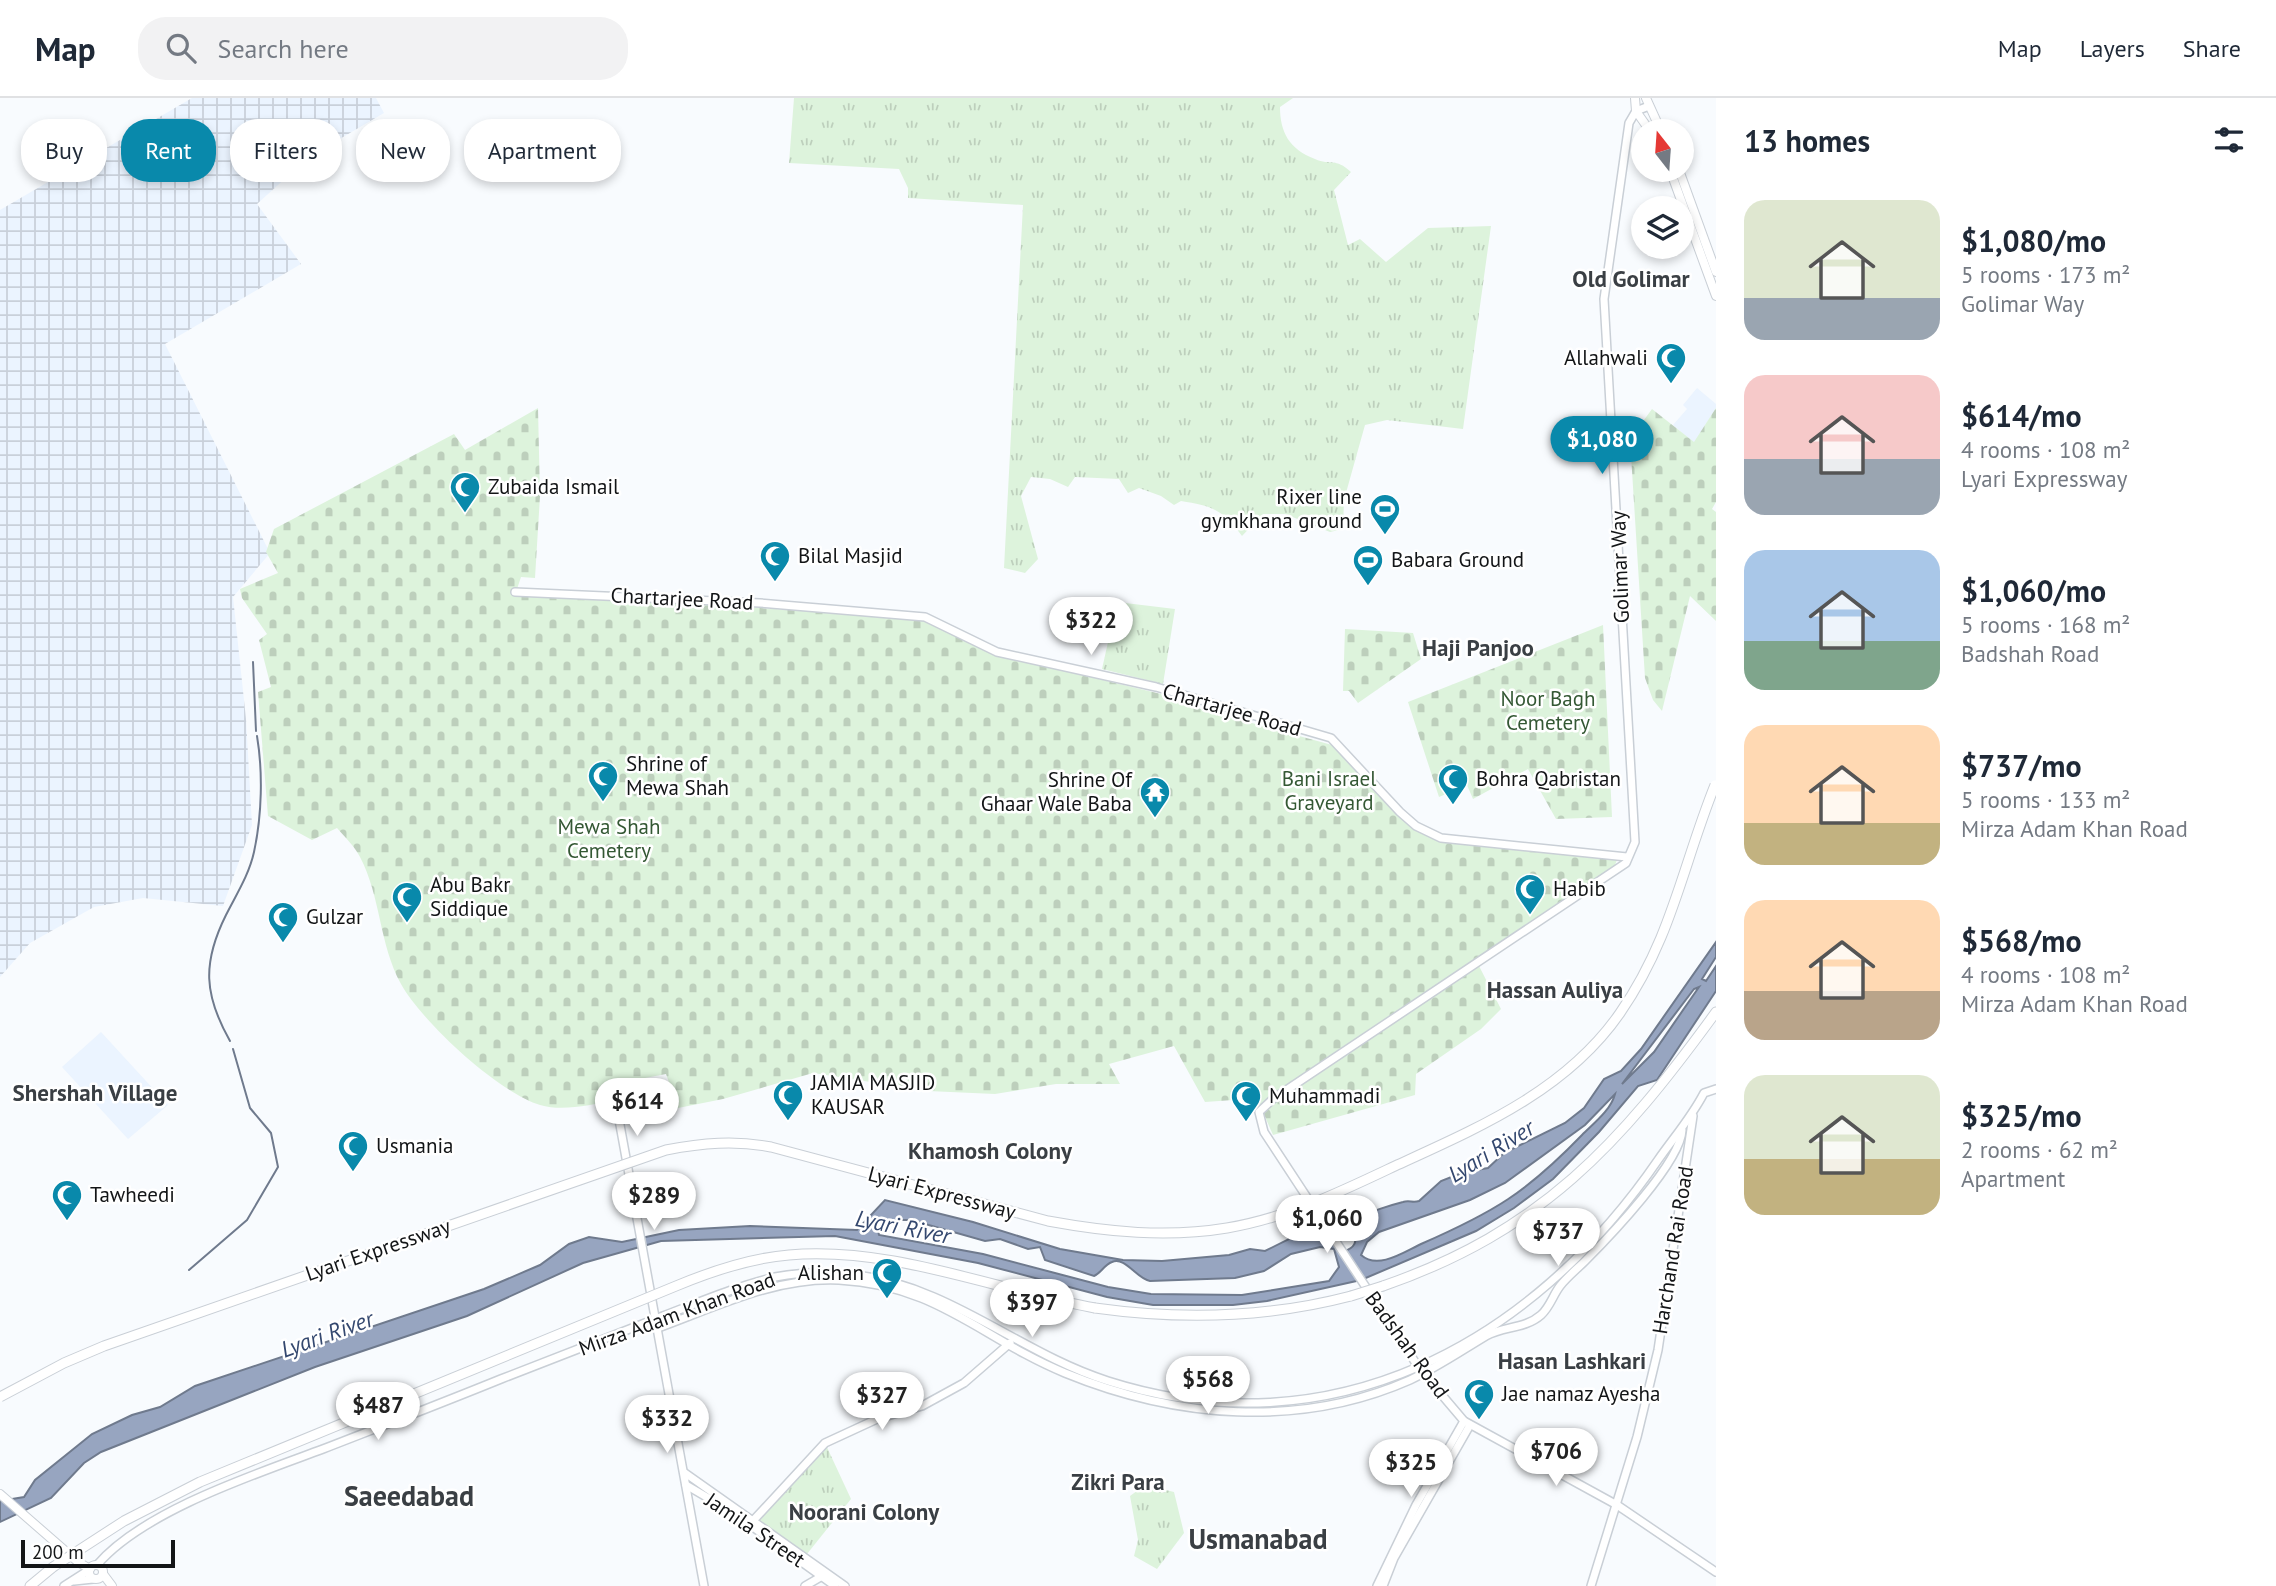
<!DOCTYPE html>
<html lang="en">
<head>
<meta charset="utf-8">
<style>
  :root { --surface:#fff; --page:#f2f2f3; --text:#1f2937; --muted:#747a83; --line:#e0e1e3; --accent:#0989ab }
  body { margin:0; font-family:"PT Sans",sans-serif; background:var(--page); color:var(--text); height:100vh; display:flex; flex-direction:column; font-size:26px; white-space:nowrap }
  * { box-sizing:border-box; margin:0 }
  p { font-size:23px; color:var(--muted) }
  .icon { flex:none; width:38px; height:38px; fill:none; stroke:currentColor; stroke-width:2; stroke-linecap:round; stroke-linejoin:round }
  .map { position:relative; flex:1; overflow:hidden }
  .panel { display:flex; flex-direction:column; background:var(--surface); width:560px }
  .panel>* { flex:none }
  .hud { position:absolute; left:21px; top:21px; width:665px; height:63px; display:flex; gap:14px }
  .needle { width:46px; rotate:343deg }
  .tools { position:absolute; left:1631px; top:21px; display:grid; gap:14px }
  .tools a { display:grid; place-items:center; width:63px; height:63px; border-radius:50%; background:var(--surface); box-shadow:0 4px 10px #0003; font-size:35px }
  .scale { position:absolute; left:21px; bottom:18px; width:154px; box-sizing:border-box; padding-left:7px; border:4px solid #131517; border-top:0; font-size:19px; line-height:24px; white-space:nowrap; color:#131517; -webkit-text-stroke:5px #fff; paint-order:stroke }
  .price { position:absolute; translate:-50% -60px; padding:0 16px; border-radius:24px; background:#fff; color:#222; font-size:23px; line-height:46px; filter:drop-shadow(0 2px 4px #0008) }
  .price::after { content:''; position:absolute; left:50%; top:42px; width:21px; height:16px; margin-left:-10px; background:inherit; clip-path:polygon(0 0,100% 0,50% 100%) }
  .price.on { background:var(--accent); color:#fff }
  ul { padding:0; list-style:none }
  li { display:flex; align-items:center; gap:21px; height:175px; padding:0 28px }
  li span { display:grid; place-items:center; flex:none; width:196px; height:140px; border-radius:21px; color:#555 }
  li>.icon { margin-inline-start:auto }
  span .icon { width:84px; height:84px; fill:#fffc; stroke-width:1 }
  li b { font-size:30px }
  h2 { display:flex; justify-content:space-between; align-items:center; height:84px; padding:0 28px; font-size:30px }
  .tag { padding:0 24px; border-radius:28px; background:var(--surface); box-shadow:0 4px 10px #0003; font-size:24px; line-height:63px }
  .tag.on { background:var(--accent); color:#fff }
  header { display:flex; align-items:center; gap:42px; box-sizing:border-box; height:98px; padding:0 35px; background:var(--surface); border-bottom:2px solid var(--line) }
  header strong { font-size:33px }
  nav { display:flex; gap:38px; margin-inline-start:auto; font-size:24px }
  .search { width:490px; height:63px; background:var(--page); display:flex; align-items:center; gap:18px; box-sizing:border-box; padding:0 24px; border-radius:28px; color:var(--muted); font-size:26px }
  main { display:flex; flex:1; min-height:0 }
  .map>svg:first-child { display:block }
  .built { fill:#ebf4ff }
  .industrial { fill:url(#industrial-grid) }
  .grass { fill:url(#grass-tufts) }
  .cemetery { fill:url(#cemetery-stones) }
  .water { fill:#97a5c0; stroke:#6f7a8d; stroke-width:2; fill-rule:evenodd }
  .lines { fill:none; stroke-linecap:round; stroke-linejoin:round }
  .stream { stroke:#6f7a8d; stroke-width:2 }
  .secondary-casing { stroke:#c9cfd6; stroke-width:10 }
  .primary-casing { stroke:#c9cfd6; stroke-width:10 }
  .highway-casing { stroke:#c9cfd6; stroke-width:11 }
  .secondary { stroke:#fff; stroke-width:7 }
  .primary { stroke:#fff; stroke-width:8 }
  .highway { stroke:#fff; stroke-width:9 }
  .highway-bridge-casing { stroke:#c9cfd6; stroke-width:11; stroke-linecap:butt }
  .highway-bridge { stroke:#fff; stroke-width:9 }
  .labels { text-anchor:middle; stroke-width:5; stroke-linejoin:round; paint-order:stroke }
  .poi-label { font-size:21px; fill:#131517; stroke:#fff; text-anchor:start }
  .street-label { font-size:21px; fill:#131517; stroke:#fff }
  .park-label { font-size:21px; fill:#345834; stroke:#fff }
  .neighbourhood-label { font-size:23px; font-weight:bold; fill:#3a3f44; stroke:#fff }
  .water-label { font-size:23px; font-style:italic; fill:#34486f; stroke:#fff }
  .district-label { font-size:28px; font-weight:bold; fill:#3a3f44; stroke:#fff }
</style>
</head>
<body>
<header>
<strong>Map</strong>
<div class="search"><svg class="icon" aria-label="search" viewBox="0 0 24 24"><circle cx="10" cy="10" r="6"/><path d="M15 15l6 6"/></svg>Search here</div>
<nav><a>Map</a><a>Layers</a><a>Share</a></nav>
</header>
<main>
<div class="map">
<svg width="1716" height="1488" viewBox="0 0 1716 1488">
  <defs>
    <pattern id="industrial-grid" width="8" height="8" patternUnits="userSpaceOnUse" patternTransform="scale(1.75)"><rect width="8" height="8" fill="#ebf4ff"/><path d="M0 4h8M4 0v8" fill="none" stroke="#c9d0da"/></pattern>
    <pattern id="grass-tufts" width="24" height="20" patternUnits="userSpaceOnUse" patternTransform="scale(1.75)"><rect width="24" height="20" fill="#ddf3dc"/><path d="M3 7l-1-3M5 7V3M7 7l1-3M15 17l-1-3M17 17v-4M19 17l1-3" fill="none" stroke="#bdcfbc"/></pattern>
    <pattern id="cemetery-stones" width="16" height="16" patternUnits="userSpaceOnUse" patternTransform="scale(1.75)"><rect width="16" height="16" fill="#ddf3dc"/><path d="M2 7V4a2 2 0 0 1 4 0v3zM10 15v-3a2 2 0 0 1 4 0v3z" fill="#bdcfbc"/></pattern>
  </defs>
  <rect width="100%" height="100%" fill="#f8fbfe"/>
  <g class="built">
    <path d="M 1697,290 L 1716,306 L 1716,310 L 1694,345 L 1673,327 L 1687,311 L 1683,307 Z"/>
    <path d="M 101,934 L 168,1007 L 128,1041 L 62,969 Z"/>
  </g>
  <path class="industrial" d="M 192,0 L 376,0 L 384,15 L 309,59 L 257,106 L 301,166 L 165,246 L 270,455 L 233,499 L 246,621 L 252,727 L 223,808 L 143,800 L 94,809 L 30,845 L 0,879 L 0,112 Z"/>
  <g class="grass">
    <path d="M 794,0 L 1293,0 L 1280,9 C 1280,34 1289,51 1315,61 C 1331,68 1335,59 1351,74 L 1334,92 L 1348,147 L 1360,141 L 1386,164 L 1428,130 L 1491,128 L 1463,331 L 1387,322 L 1365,327 L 1344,402 L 1343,431 L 1330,434 L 1285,416 L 1263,416 L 1242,438 C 1223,412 1213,408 1181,403 L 1174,407 L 1161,398 L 1139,390 L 1128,395 L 1119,381 L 1075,379 L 1068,389 L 1050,381 L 1031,379 L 1021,398 L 1038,461 L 1025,475 L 1004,470 L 1023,107 L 908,100 L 908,90 L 899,71 L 789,65 Z"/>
    <path d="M 1117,504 L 1175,511 L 1163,586 L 1102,571 Z"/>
    <path d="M 825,1345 L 851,1401 L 803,1461 L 755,1428 Z"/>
    <path d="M 1145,1387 L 1174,1394 L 1184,1435 L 1157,1471 L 1134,1458 L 1138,1442 L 1130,1398 Z"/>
  </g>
  <g class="cemetery">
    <path d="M 538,310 L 540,398 L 535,480 L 521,479 L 517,491 L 537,496 L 919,520 L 1002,558 L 1182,601 L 1190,608 L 1332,647 L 1399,717 L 1440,741 L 1617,762 L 1615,767 L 1479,868 L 1501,911 L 1481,931 L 1416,976 L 1415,997 L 1273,1037 L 1263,1014 L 1233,1002 L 1205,1004 L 1174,948 L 1109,966 L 1120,986 L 1056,986 L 995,996 L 928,993 L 813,975 L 723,1001 L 678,1010 L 666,976 L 645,980 L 614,994 L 615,1003 C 591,1006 564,1014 540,1007 C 499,995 422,924 401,886 C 379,846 381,799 360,759 C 355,749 345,739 337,730 L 312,742 L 268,718 L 258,594 L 271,589 L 259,542 L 267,536 L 242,500 L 240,491 L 278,475 L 266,454 L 274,431 L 454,336 L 465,352 Z"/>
    <path d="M 1716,310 L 1716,404 L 1712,411 L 1716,414 L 1716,523 L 1690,498 L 1662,613 L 1653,602 L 1645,580 L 1630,341 L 1652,311 L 1694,344 Z"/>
    <path d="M 1603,527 L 1612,719 L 1556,721 L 1528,671 L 1473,701 L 1467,687 L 1439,699 L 1408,604 Z"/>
    <path d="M 1345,531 L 1413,535 L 1421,561 L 1358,605 L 1349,593 L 1343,593 Z"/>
  </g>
  <path class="water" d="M 1716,844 L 1716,859 L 1702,881 L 1706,883 L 1716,868 L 1716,893 L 1657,982 L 1638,988 L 1599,1034 L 1553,1081 L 1514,1110 L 1476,1133 L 1361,1182 L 1267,1203 L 1233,1207 L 1153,1207 L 1107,1199 L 978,1165 L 835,1138 L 661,1143 L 583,1165 L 467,1218 L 315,1269 L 101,1354 L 84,1365 L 51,1400 L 0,1424 L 0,1403 L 24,1399 L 35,1382 L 92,1336 L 132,1317 L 160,1309 L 195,1288 L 484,1191 L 540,1167 L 569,1146 L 589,1139 L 622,1144 L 679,1132 L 750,1128 L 857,1132 L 885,1102 L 973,1124 L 1060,1151 L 1123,1162 L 1162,1163 L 1229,1157 L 1250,1151 L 1265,1153 L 1303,1134 L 1317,1136 L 1344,1153 C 1364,1148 1350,1132 1360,1120 C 1364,1115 1395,1106 1403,1104 C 1409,1102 1413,1105 1419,1103 L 1441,1083 L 1464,1074 L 1488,1070 L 1504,1055 L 1565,1025 L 1584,1010 L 1604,981 L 1621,973 L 1641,951 ZM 1699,889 L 1654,954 L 1622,986 L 1694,891 ZM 1615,996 C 1611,1012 1594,1025 1582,1037 C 1526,1095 1494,1114 1421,1146 C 1404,1154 1378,1172 1361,1157 L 1367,1144 L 1379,1134 L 1470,1102 L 1505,1085 L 1585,1027 ZM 882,1122 L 911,1122 L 985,1143 L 1000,1141 L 1028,1151 L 1040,1149 L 1045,1162 L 1094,1178 C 1101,1175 1104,1167 1112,1164 C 1125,1158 1137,1181 1150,1183 L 1235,1180 L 1264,1173 L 1291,1156 L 1320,1149 L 1334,1151 L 1339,1169 L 1329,1183 L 1242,1197 L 1151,1196 L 1108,1189 L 983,1156 L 879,1137 L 877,1127 Z"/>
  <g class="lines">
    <g class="stream">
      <path d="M 253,564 L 256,633"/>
      <path d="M 230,943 C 204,897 202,865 226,817 C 236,797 249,777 254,754 C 262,717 263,674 257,638"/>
      <path d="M 189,1172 L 247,1122 L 278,1069 L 271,1035 L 250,1010 L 233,951"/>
    </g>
    <g class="secondary-casing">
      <g id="secondary">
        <path d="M 1649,8 L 1636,13 L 1629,25 L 1604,201 L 1635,744 L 1626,765 L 1273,1001 L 1259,1014 L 1264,1034 L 1419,1270 L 1464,1323 L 1617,1407 L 1716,1474"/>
        <path d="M 515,494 L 760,505 L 925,519 L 997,554 L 1156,589 L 1331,640 L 1400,714 L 1416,728 L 1441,740 L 1627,759"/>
        <path d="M 616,1005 L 704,1488"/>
        <path d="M 658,1230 C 716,1209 775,1179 839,1182 C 938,1187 982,1241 1065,1275 C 1175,1320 1299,1331 1410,1282 C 1436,1270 1461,1253 1486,1238 C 1504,1228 1525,1231 1541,1217 C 1550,1209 1553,1197 1560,1188 C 1567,1179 1577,1171 1585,1163 C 1609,1139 1681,1064 1682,1032"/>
        <path d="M 685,1375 L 845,1488"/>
        <path d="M 686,1387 L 732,1414 L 835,1488"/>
        <path d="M 750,1426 L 825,1345 L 877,1321 L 922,1308 L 964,1285 L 1010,1245"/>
        <path d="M 97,1467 C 143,1413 256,1376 323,1351 C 382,1328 442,1305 501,1281 C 555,1260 609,1239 663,1218 C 700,1204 737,1188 775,1179 C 802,1174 830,1173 857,1177 C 951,1189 1020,1255 1108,1283 C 1331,1354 1531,1247 1658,1062 C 1674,1039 1691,1020 1704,995 L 1716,991"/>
        <path d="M 74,1483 L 93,1481"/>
        <path d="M 64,1488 L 89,1472"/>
        <path d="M 805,1488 L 824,1477"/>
        <path d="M 1377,1488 L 1416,1407 L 1464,1323"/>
        <path d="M 1383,1488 L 1394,1460 L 1470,1327"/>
        <path d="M 1591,1488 L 1637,1339 L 1658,1252 L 1693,1018"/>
      </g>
    </g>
    <g class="primary-casing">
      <g id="primary">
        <path d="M 1635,0 L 1636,13 L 1650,33"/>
        <path d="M 1646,0 L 1661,33"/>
        <path d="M 1670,72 L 1716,198"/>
        <path d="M 1679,72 L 1716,174"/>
        <path d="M 0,1396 L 78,1464 L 90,1471"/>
        <circle cx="96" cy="1474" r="7"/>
        <path d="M 103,1476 L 112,1488"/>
      </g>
    </g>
    <g class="highway-casing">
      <g id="highway">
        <path d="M 1383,1188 C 1542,1133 1620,1046 1716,914"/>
        <path d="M 1095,1210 C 1181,1222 1267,1220 1351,1198"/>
        <path d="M 30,1488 L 53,1469"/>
      </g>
    </g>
    <use href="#secondary" class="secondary"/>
    <use href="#primary" class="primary"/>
    <use href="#highway" class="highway"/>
    <g class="highway-bridge-casing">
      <g id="highway-bridge">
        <path d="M 1351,1198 L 1383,1188"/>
        <path d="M 0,1299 L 64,1265 L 104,1248 L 666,1052 C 702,1045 735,1042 771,1049 L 1048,1123 C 1108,1134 1167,1140 1227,1130 C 1287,1120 1340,1094 1395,1068 C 1478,1030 1566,993 1620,915 C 1672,840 1682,769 1715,687"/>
        <path d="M 53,1469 L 124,1423 L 200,1384 L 676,1188 C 712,1173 750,1160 789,1157 C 892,1148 995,1192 1095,1210"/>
      </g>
    </g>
    <use href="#highway-bridge" class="highway-bridge"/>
  </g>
  <defs>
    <g id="mosque-pin" transform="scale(1.575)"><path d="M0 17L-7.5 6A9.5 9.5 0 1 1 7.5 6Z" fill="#0989ab" stroke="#fff"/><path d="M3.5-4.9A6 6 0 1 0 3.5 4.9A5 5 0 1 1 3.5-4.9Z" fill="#fff"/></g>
    <g id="stadium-pin" transform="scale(1.575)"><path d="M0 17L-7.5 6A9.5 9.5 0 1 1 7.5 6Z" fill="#0989ab" stroke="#fff"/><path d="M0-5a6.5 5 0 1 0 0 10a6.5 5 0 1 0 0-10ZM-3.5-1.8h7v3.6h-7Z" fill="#fff"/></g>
    <g id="temple-pin" transform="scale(1.575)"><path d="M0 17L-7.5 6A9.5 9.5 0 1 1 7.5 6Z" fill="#0989ab" stroke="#fff"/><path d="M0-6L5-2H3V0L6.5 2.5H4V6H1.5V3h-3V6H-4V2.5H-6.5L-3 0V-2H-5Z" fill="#fff"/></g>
  </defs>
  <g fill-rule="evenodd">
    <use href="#mosque-pin" x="1671" y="260"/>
    <use href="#mosque-pin" x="465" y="389"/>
    <use href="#stadium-pin" x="1385" y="411"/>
    <use href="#mosque-pin" x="775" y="458"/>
    <use href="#stadium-pin" x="1368" y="462"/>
    <use href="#mosque-pin" x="603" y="678"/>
    <use href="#mosque-pin" x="1453" y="681"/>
    <use href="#temple-pin" x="1155" y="694"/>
    <use href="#mosque-pin" x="1530" y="791"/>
    <use href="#mosque-pin" x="407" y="799"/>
    <use href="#mosque-pin" x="283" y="819"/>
    <use href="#mosque-pin" x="788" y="997"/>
    <use href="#mosque-pin" x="1246" y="998"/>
    <use href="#mosque-pin" x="353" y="1048"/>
    <use href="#mosque-pin" x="67" y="1097"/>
    <use href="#mosque-pin" x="887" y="1175"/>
    <use href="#mosque-pin" x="1479" y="1296"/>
  </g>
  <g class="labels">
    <g class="poi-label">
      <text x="1648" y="267" text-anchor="end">Allahwali</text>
      <text x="488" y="396">Zubaida Ismail</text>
      <text x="1362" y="406" text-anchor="end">Rixer line<tspan x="1362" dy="24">gymkhana ground</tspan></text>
      <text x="798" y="465">Bilal Masjid</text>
      <text x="1391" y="469">Babara Ground</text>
      <text x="626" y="673">Shrine of<tspan x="626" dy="24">Mewa Shah</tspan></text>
      <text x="1476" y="688">Bohra Qabristan</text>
      <text x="1132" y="689" text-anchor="end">Shrine Of<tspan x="1132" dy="24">Ghaar Wale Baba</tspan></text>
      <text x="430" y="794">Abu Bakr<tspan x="430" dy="24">Siddique</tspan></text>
      <text x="1553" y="798">Habib</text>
      <text x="306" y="826">Gulzar</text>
      <text x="811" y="992">JAMIA MASJID<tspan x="811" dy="24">KAUSAR</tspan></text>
      <text x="1269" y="1005">Muhammadi</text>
      <text x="376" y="1055">Usmania</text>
      <text x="90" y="1104">Tawheedi</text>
      <text x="864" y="1182" text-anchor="end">Alishan</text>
      <text x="1502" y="1303">Jae namaz Ayesha</text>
    </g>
    <g class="street-label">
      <text transform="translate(1620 469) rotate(-92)" y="7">Golimar Way</text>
      <text transform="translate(682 501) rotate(3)" y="7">Chartarjee Road</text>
      <text transform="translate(1232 612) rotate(16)" y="7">Chartarjee Road</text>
      <text transform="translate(942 1095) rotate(15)" y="7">Lyari Expressway</text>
      <text transform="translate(378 1152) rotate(-19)" y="7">Lyari Expressway</text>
      <text transform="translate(1673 1152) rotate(-81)" y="7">Harchand Rai Road</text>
      <text transform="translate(677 1216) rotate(-20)" y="7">Mirza Adam Khan Road</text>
      <text transform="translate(1407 1247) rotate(54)" y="7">Badshah Road</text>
      <text transform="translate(755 1432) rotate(34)" y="7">Jamila Street</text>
    </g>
    <g class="park-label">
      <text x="1548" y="608">Noor Bagh<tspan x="1548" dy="24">Cemetery</tspan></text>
      <text x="1329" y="688">Bani Israel<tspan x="1329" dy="24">Graveyard</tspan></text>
      <text x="609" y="736">Mewa Shah<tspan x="609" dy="24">Cemetery</tspan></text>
    </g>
    <g class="neighbourhood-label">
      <text x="1631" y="189">Old Golimar</text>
      <text x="1478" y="558">Haji Panjoo</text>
      <text x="1555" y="900">Hassan Auliya</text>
      <text x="95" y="1003">Shershah Village</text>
      <text x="990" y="1061">Khamosh Colony</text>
      <text x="1572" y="1271">Hasan Lashkari</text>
      <text x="1118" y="1392">Zikri Para</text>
      <text x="864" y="1422">Noorani Colony</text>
    </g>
    <g class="water-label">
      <text transform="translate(1491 1053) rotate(-32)" y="8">Lyari River</text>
      <text transform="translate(903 1129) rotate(11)" y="8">Lyari River</text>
      <text transform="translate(327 1236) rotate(-20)" y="8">Lyari River</text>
    </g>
    <g class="district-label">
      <text x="409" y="1408">Saeedabad</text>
      <text x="1258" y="1451">Usmanabad</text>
    </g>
  </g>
</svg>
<div class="tools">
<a><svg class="needle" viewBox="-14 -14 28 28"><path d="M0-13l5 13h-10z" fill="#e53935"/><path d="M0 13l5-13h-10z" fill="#747a83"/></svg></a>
<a><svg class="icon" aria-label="layers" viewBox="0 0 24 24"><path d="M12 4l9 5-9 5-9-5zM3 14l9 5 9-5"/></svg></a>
</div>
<div class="scale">200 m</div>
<b class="price on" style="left:1602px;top:378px">$1,080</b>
<b class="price" style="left:1091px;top:559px">$322</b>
<b class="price" style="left:637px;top:1040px">$614</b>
<b class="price" style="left:654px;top:1134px">$289</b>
<b class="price" style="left:1327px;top:1157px">$1,060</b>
<b class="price" style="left:1558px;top:1170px">$737</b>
<b class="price" style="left:1032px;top:1241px">$397</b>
<b class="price" style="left:1208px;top:1318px">$568</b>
<b class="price" style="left:882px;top:1334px">$327</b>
<b class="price" style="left:378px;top:1344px">$487</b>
<b class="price" style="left:667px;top:1357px">$332</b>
<b class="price" style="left:1556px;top:1390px">$706</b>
<b class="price" style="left:1411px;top:1401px">$325</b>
<div class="hud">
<a class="tag">Buy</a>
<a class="tag on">Rent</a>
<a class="tag">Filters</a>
<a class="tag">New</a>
<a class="tag">Apartment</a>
</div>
</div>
<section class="panel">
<h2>13 homes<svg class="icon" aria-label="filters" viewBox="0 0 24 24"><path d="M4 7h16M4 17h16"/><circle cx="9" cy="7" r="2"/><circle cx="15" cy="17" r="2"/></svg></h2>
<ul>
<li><span style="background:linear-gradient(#dfe7d0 70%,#9aa5b1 0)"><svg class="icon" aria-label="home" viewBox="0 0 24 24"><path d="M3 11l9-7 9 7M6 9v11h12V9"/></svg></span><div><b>$1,080/mo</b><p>5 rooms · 173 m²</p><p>Golimar Way</p></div></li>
<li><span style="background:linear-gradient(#f6c9c9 60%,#9aa5b1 0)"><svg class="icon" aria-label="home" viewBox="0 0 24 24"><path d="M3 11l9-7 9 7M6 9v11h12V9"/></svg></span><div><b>$614/mo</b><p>4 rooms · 108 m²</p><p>Lyari Expressway</p></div></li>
<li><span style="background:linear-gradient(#a9c7e8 65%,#7fa58c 0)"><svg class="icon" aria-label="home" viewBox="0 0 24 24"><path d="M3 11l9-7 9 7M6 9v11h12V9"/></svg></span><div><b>$1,060/mo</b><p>5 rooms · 168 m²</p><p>Badshah Road</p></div></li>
<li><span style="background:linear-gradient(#ffd9b3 70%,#c2b280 0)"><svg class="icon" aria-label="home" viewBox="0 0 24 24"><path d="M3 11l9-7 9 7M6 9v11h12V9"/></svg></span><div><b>$737/mo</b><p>5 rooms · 133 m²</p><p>Mirza Adam Khan Road</p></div></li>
<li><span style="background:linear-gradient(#ffd9b3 65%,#b9a48a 0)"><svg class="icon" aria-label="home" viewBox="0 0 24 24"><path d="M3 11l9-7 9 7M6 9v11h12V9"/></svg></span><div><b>$568/mo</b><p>4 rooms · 108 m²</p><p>Mirza Adam Khan Road</p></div></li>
<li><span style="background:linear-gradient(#dfe7d0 60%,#c2b280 0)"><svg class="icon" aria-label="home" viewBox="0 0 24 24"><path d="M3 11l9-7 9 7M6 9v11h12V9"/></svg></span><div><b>$325/mo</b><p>2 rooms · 62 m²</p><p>Apartment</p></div></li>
</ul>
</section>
</main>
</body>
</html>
